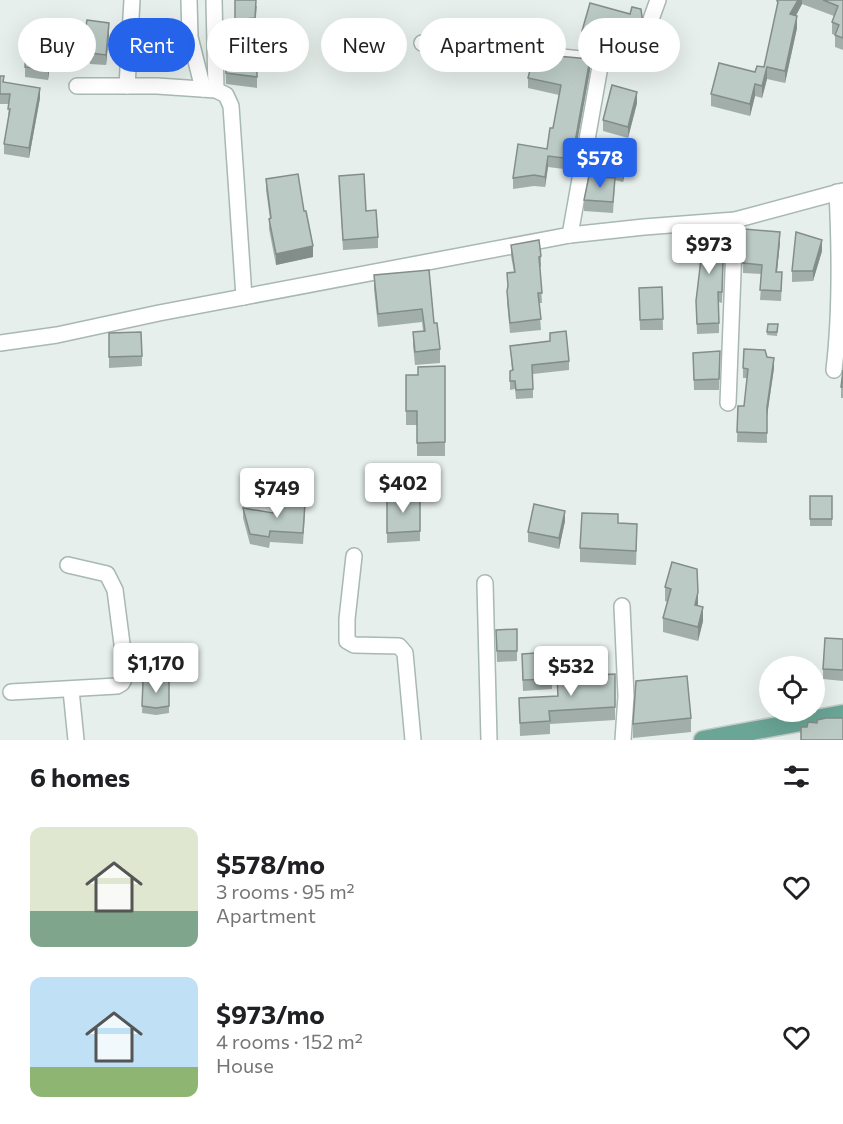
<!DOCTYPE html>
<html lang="en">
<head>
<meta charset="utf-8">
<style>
  :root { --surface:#fff; --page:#f2f2f2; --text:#202124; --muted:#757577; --accent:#2563eb }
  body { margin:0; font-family:Commissioner,sans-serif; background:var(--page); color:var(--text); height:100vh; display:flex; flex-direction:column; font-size:22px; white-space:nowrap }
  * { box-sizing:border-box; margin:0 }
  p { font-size:20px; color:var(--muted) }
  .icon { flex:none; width:33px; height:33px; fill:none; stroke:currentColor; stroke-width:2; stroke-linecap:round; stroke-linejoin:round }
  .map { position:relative; height:740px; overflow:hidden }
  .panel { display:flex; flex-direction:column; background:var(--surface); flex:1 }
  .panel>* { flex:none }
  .top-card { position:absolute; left:18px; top:18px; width:807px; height:54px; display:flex; gap:12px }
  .fabs { position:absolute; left:759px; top:656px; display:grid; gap:12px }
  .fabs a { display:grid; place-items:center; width:66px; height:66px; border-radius:50%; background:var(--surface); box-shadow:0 6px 24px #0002; font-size:30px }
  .price { position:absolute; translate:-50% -51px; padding:0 14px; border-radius:6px; background:#fff; color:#222; font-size:20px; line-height:39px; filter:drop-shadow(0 2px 3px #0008) }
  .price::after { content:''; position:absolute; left:50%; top:36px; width:18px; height:14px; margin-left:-9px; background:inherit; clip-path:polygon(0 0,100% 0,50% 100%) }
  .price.on { background:var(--accent); color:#fff }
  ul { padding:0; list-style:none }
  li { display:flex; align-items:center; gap:18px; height:150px; padding:0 30px }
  li span { display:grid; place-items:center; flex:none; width:168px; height:120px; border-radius:12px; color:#555 }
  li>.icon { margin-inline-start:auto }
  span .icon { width:72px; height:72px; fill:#fffc; stroke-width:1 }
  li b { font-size:26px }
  h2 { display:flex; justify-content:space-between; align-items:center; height:72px; padding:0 30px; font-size:26px }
  .pill { padding:0 21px; border-radius:27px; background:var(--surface); box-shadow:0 6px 24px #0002; font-size:21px; line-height:54px }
  .pill.on { background:var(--accent); color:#fff }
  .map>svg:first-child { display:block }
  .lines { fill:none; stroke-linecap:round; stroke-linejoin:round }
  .minor-casing { stroke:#a8b8b2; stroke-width:18 }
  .major-casing { stroke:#c2cac8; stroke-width:21 }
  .minor { stroke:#fff; stroke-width:15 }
  .major { stroke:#6aa596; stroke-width:18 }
  .wall { fill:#a1aea9 }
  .shaded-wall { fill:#838d89 }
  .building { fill:#bbcac4; stroke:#838d89; stroke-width:1.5 }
</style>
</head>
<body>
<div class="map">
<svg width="843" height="740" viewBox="0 0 843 740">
  <rect width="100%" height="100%" fill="#e6efeb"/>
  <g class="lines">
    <g class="minor-casing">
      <g id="minor">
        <path d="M 189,0 L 190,37 L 203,89"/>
        <path d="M 214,0 L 216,90"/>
        <path d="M 422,43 L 601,61 L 652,61 C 660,58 665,45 665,37 L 659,36 L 650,22 L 658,0"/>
        <path d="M 77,86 L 157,86 L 216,90 L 226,95 L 231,106 L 244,297"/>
        <path d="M 127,86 L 132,0"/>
        <path d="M 570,235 L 601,61"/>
        <path d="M 0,343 L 57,335 L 159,313 L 570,235 L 644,227 L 735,220 L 843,191"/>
        <path d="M 834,370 C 841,311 840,252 837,192"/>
        <path d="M 728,403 L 735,220"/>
        <path d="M 354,556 L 347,619 L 347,641 L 354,645 L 399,646 L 405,653 L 413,740"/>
        <path d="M 485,583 L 489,740"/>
        <path d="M 622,606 L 626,696 L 623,740"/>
        <path d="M 71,690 L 76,740"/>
        <path d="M 11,692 L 117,686 L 122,683 L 126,675 L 115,590 L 107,574 L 68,565"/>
      </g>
    </g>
    <g class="major-casing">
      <path id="major" d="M 703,740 L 843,714"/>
    </g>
    <use href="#minor" class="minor"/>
    <use href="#major" class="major"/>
  </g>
  <g class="wall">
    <path d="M 235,0 L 257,6 L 255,28 L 235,30 Z"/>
    <path d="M 777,0 L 843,0 L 843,50 L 835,47 L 835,35 L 832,34 L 832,22 L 834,16 L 802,4 L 796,16 L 797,28 L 785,83 L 767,79 L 762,98 L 755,96 L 750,116 L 711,106 L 711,94 L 755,72 L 764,67 L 777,8 Z"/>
    <path d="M 642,17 L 654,44 L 649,51 L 640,51 L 617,45 L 615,50 L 582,42 L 582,31 Z"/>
    <path d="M 109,34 L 106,65 L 90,64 L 89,52 L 84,50 L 84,39 Z"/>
    <path d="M 273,46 L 278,57 L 277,66 L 259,65 L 259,58 Z"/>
    <path d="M 52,50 L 48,80 L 25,77 L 25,67 Z"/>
    <path d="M 225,56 L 257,59 L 257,88 L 226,84 Z"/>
    <path d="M 590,70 L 572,170 L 548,167 L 545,187 L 534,186 L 513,189 L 513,178 L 547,149 L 553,128 L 559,95 L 528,88 L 528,78 Z"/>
    <path d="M 0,76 L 4,82 L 40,98 L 29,158 L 4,154 L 4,144 L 8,119 L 9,104 L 0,104 Z"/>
    <path d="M 637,103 L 628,138 L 603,131 L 603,120 Z"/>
    <path d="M 627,161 L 623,182 L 615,180 L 613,213 L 584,211 L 584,200 L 610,177 L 610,172 Z"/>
    <path d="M 339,176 L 366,211 L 378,237 L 378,248 L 343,250 Z"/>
    <path d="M 266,179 L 304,211 L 313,257 L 276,265 L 269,229 L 269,219 L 270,219 L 266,190 Z"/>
    <path d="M 744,229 L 780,242 L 777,272 L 782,282 L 781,301 L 760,300 L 762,274 L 743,273 Z"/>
    <path d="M 724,243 L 722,303 L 719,302 L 719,333 L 697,334 L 696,301 L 701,262 L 693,261 L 693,251 Z"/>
    <path d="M 511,245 L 541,256 L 541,267 L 540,267 L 542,303 L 539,303 L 541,330 L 510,333 L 507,302 L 507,291 L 508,288 L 507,273 L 514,272 L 511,256 Z"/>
    <path d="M 822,251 L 813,281 L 792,282 L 792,271 Z"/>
    <path d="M 429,270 L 434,323 L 440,349 L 440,363 L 415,365 L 413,345 L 413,332 L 423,331 L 422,322 L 378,327 L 374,289 L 374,275 Z"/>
    <path d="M 662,287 L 663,330 L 640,330 L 639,288 Z"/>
    <path d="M 768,324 L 778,324 L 777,336 L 767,335 Z"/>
    <path d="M 109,333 L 142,356 L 142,366 L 109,368 Z"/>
    <path d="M 550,333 L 569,361 L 569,370 L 533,374 L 533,398 L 516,399 L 515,389 L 510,390 L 510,371 L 512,371 L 510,346 L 550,341 Z"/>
    <path d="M 720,351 L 719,390 L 694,390 L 693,353 Z"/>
    <path d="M 767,357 L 774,368 L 767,416 L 767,443 L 737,442 L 738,406 L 744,406 L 747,378 L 743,378 L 743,368 Z"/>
    <path d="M 445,366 L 445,456 L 417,456 L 417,425 L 406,425 L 406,375 L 418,375 Z"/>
    <path d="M 843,370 L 843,398 L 841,398 L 841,387 Z"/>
    <path d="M 387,496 L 420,496 L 420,541 L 387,543 Z"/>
    <rect x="810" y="496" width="22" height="30"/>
    <path d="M 243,508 L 273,513 L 305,514 L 303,544 L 270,542 L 269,548 L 250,544 L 243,518 Z"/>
    <path d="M 565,521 L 559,549 L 528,542 L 528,532 Z"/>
    <path d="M 618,523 L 637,538 L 636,565 L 580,562 L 580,548 Z"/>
    <path d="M 672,562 L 698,606 L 703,621 L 698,641 L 663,632 L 663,618 L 667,602 L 665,601 L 665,587 Z"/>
    <path d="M 517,629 L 517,661 L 497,662 L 496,630 Z"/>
    <path d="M 843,639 L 843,681 L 823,679 L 823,669 Z"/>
    <path d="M 522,664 L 552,679 L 552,689 L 523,691 Z"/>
    <path d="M 615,674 L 615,720 L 550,724 L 550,734 L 520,736 L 519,698 L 557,696 L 557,677 Z"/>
    <path d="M 143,681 L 169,681 L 169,713 L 156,715 L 142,713 Z"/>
    <path d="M 691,718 L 691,732 L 633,738 L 633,724 Z"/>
  </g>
  <g class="shaded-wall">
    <path d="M 798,0 L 802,0 L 802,4 L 790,26 L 790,14 Z"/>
    <path d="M 797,16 L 797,28 L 785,83 L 785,71 Z"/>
    <path d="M 109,23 L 109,34 L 106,65 L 106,55 Z"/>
    <path d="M 617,34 L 617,45 L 615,50 L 615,40 Z"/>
    <path d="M 654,34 L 654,44 L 649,51 L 649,41 Z"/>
    <path d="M 52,40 L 52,50 L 48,80 L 48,69 Z"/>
    <path d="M 590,59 L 590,70 L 572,170 L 572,159 Z"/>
    <path d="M 767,67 L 767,79 L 762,98 L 762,86 Z"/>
    <path d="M 755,84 L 755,96 L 750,116 L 750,104 Z"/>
    <path d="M 40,88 L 40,98 L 29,158 L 29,148 Z"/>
    <path d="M 637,92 L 637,103 L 628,138 L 628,127 Z"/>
    <path d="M 627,154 L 627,161 L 623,182 L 623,175 Z"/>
    <path d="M 548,156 L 548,167 L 545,187 L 545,177 Z"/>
    <path d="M 780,232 L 780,242 L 776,281 L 776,272 Z"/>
    <path d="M 822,240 L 822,251 L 813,281 L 813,271 Z"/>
    <path d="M 313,246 L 313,257 L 276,265 L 276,254 Z"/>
    <path d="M 774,358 L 774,368 L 767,416 L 767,407 Z"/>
    <path d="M 565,511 L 565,521 L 559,549 L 559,538 Z"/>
    <path d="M 698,592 L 698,606 L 695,605 Z"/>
    <path d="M 703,607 L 703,621 L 698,641 L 698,627 Z"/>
  </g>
  <g class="building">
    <path d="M 235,0 L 256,0 L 255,18 L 235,20 Z"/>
    <path d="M 777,0 L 798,0 L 790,14 L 797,16 L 785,71 L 767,67 L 762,86 L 755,84 L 750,104 L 711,94 L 719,63 L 755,72 L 757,66 L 764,67 L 778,2 L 777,1 Z"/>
    <path d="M 823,0 L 843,0 L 843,38 L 835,35 L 839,25 L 832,22 L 838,6 Z"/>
    <path d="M 590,3 L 630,14 L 632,7 L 641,9 L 642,17 L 654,34 L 649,41 L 640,41 L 617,34 L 615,40 L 582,31 Z"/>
    <path d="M 87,20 L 109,23 L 106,55 L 90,53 L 89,42 L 84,39 Z"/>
    <path d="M 261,33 L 272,34 L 273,46 L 278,50 L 277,59 L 259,58 Z"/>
    <path d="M 27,38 L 52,40 L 48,69 L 25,67 Z"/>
    <path d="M 534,54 L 590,59 L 572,159 L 548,156 L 545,177 L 534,175 L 513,178 L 518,144 L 547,149 L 550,128 L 553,128 L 561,85 L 528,78 Z"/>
    <path d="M 225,56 L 257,59 L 257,77 L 226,73 Z"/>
    <path d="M 0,76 L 4,76 L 3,82 L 40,88 L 29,148 L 4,144 L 10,109 L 8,109 L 10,94 L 0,94 Z"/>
    <path d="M 612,85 L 637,92 L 628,127 L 603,120 Z"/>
    <path d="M 614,152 L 627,154 L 623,175 L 610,172 Z"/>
    <path d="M 298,174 L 304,211 L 306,211 L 313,246 L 276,254 L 269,219 L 271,218 L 266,179 Z"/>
    <path d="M 364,174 L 366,211 L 376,210 L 378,237 L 343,240 L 339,176 Z"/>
    <path d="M 589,176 L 615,178 L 613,202 L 584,200 Z"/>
    <path d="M 744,229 L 780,232 L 776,272 L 782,272 L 781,291 L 760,290 L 762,265 L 743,263 Z"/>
    <path d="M 694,230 L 724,232 L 722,292 L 718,292 L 719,323 L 697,324 L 696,301 L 702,251 L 693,251 Z"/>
    <path d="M 796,232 L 822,240 L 813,271 L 792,271 Z"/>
    <path d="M 539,240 L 541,256 L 539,257 L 542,293 L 538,293 L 541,319 L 510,323 L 507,291 L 508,286 L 507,273 L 515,272 L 511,245 Z"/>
    <path d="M 429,270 L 434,323 L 437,323 L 440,349 L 415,352 L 413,332 L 425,331 L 422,309 L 378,314 L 374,275 Z"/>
    <path d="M 662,287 L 663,319 L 640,320 L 639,288 Z"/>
    <path d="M 768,324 L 778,324 L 777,332 L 767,332 Z"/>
    <path d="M 566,331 L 569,361 L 532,365 L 533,389 L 516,390 L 515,381 L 510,381 L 510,371 L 513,370 L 510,346 L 550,341 L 550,333 Z"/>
    <path d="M 141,332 L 142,356 L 109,357 L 109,333 Z"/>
    <path d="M 744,349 L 765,350 L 767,357 L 774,358 L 767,407 L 767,433 L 737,432 L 738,406 L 744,406 L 748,369 L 743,368 Z"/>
    <path d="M 720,351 L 719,379 L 694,380 L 693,353 Z"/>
    <path d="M 445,366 L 445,442 L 417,443 L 417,411 L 406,411 L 406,375 L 418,375 L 418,367 Z"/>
    <path d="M 843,370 L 843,387 L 841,387 Z"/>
    <path d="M 387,496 L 420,496 L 420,531 L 387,533 Z"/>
    <rect x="810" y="496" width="22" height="23"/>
    <path d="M 278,501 L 305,503 L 303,533 L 270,531 L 269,537 L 250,534 L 243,508 L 273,513 Z"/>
    <path d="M 534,504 L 565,511 L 559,538 L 528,532 Z"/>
    <path d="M 582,513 L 618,514 L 618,523 L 637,524 L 636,551 L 580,548 Z"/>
    <path d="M 672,562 L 697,569 L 698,592 L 695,605 L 703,607 L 698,627 L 663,618 L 671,589 L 665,587 Z"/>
    <path d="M 517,629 L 517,651 L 497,651 L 496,630 Z"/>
    <path d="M 825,638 L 843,639 L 843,670 L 823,669 Z"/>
    <path d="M 551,652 L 552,679 L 523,680 L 522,654 Z"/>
    <path d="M 615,674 L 615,707 L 549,711 L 550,721 L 520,723 L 519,698 L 558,696 L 557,677 Z"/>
    <path d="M 687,676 L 691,718 L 633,724 L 636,681 Z"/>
    <path d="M 143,681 L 169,681 L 169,706 L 156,708 L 142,706 Z"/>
    <path d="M 826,718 L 843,718 L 843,740 L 801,740 L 801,727 L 807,727 L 808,722 L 817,723 L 817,720 Z"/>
  </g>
</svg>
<div class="fabs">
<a><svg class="icon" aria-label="locate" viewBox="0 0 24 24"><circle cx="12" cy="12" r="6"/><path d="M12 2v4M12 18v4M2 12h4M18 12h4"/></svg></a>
</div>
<b class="price on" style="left:600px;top:189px">$578</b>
<b class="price" style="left:709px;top:275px">$973</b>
<b class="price" style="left:403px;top:514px">$402</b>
<b class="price" style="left:277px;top:519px">$749</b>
<b class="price" style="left:156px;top:694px">$1,170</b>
<b class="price" style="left:571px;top:697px">$532</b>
<div class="top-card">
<a class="pill">Buy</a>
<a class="pill on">Rent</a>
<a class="pill">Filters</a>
<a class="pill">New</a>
<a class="pill">Apartment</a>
<a class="pill">House</a>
</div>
</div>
<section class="panel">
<h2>6 homes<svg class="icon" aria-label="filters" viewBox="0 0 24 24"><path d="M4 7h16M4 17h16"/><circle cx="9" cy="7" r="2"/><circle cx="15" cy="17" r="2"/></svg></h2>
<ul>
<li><span style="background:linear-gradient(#dfe7d0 70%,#7fa58c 0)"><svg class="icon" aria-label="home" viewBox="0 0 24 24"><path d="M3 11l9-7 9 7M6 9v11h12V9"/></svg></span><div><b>$578/mo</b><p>3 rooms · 95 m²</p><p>Apartment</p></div><svg class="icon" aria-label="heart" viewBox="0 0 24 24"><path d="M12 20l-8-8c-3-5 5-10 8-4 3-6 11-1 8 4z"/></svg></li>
<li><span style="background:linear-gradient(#bfe0f5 75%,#8fb573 0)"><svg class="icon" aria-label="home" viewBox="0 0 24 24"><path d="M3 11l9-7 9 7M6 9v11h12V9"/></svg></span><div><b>$973/mo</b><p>4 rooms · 152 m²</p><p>House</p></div><svg class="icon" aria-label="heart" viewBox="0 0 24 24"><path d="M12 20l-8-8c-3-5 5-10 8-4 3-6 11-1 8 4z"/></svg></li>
</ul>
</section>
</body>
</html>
